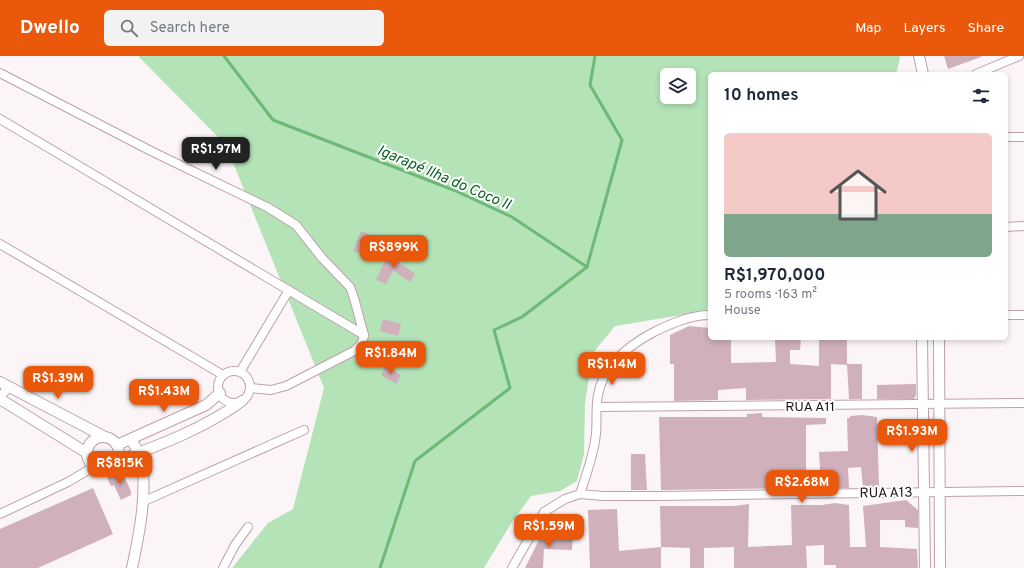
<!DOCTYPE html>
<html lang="en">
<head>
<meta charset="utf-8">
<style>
  :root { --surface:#fff; --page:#f2f2f3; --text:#1f2937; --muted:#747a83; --accent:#ea580c }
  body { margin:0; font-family:Overpass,sans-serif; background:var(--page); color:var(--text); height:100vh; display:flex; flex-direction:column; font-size:15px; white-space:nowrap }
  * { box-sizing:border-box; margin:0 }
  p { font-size:13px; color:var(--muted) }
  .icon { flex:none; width:22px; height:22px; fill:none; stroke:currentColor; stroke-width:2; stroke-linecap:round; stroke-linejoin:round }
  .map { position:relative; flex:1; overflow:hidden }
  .panel { position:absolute; left:708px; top:16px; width:300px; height:268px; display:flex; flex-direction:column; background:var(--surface); border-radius:6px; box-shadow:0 2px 6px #0003 }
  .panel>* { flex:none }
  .fabs { position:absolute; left:660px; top:12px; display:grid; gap:8px }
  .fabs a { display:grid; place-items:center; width:36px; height:36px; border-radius:6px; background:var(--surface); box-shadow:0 2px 6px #0003; font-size:20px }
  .price { position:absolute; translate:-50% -34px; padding:0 9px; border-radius:8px; background:var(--accent); color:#fff; font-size:13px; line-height:26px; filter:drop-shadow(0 1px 2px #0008) }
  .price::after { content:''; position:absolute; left:50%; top:24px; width:12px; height:9px; margin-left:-6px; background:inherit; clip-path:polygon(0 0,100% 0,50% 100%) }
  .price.active { background:#222; color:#fff }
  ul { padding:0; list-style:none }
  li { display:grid; align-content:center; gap:8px; height:212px; padding:0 16px }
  li span { display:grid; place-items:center; height:124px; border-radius:6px; color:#555 }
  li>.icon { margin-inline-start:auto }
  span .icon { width:72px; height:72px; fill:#fffc; stroke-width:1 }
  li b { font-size:17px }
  h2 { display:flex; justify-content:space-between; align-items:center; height:48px; padding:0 16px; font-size:17px }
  header { display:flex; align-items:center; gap:24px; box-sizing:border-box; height:56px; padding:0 20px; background:var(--accent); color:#fff }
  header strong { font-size:19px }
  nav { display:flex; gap:22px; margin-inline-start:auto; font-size:14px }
  .search { width:280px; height:36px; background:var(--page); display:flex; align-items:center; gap:10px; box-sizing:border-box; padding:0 14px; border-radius:6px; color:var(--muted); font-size:15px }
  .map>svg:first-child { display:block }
  .green { fill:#b4e3b8; fill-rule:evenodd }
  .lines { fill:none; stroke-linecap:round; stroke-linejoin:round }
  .stream { stroke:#6eb977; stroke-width:3 }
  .building { fill:#cfb0bb }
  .minor-casing { stroke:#bfa0ab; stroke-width:10 }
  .tertiary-casing { stroke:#bfa0ab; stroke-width:12 }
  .minor { stroke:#fff; stroke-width:8 }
  .tertiary { stroke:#fff; stroke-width:10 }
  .labels { text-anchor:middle; stroke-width:4; stroke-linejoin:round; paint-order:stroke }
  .street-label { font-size:14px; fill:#22171b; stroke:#fff }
  .water-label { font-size:15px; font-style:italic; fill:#0e6124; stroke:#fff }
</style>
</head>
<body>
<header>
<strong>Dwello</strong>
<div class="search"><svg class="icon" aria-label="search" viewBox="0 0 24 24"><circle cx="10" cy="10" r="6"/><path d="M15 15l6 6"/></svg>Search here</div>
<nav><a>Map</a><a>Layers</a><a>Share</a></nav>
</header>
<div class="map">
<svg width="1024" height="512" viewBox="0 0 1024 512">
  <rect width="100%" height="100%" fill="#fcf5f7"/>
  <path class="green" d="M 138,0 L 899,0 L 900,2 L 896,18 L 710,18 L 710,249 L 706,255 L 615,270 L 593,297 L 585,347 L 584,398 L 577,425 L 560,435 L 531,440 L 512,466 L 484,512 L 232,512 L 268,467 L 293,453 L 324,332 L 226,89 ZM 667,19 L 689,19 L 689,41 L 667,41 Z"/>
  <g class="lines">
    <g class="stream">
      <path d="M 224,0 L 273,64 L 456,135 L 512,161 L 587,211 L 522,261 L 494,274 L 510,332 L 415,405 L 380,512"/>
      <path d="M 587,211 L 622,84 L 590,29 L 595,0"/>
    </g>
  </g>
  <g class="building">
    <path d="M 944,0 L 981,0 L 981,1 L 948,13 Z"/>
    <path d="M 361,175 L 376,181 L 368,201 L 353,195 Z"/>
    <path d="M 390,194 L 400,198 L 397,205 L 415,218 L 410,226 L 393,214 L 386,228 L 376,224 Z"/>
    <path d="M 383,263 L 401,268 L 398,280 L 380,275 Z"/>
    <path d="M 689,270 L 710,272 L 710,282 L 731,282 L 731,307 L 776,306 L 775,282 L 801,282 L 800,294 L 790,294 L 790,308 L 819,310 L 819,282 L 847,282 L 847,309 L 831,308 L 831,343 L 746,344 L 746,332 L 718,334 L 718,344 L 674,345 L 674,308 L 670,308 L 670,279 Z"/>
    <path d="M 847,308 L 862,308 L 862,343 L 849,343 Z"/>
    <path d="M 386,309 L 401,319 L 396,328 L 381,319 Z"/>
    <path d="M 916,328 L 916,339 L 914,343 L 877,343 L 877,329 Z"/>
    <path d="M 762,357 L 762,361 L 826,362 L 826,368 L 806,369 L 806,432 L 661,434 L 659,361 L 747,361 L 747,358 Z"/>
    <path d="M 862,359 L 877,361 L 879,431 L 863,432 L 861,411 L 848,412 L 849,432 L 821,432 L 819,396 L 848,395 L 847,362 L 850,362 L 850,360 Z"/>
    <path d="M 631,398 L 645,398 L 647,434 L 631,434 Z"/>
    <path d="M 122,416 L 131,435 L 131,439 L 121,444 L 114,429 L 111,430 L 107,422 Z"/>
    <path d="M 93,432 L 113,478 L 38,512 L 0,512 L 0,473 Z"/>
    <path d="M 906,444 L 918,454 L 918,472 L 905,471 L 905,464 L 880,464 L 880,491 L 917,493 L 918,512 L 836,512 L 836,509 L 824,509 L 824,489 L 806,490 L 807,512 L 734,512 L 734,491 L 704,492 L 704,512 L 690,512 L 690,492 L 661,491 L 660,450 L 734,450 L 749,448 L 748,491 L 792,489 L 791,449 L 822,449 L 835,447 L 849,449 L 850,491 L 866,491 L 863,450 Z"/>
    <path d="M 617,453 L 619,495 L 661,491 L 661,512 L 590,512 L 588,454 Z"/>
    <path d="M 545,472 L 545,478 L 573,479 L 572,494 L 544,493 L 543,512 L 525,512 Z"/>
  </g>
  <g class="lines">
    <g class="minor-casing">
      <g id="minor">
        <path d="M 0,17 L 153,96 L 267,151 L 296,169 L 322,202 L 350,231 L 354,242 L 364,279"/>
        <path d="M 976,18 L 1019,0"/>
        <path d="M 0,63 L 364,279 L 362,287 L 354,295 L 286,330 L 271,334 L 250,332"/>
        <path d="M 1006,81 L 1024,81"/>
        <path d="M 1006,171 L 1024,170"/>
        <path d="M 0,188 L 223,319"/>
        <path d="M 1006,259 L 1024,259"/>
        <circle cx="234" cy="331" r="16"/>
        <path d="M 240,316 L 289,234"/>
        <path d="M 0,341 L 9,331"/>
        <path d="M 597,351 L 1024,347"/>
        <path d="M 580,438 C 586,420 592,403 595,385 C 598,370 595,354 598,339 C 603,310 628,290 652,277 C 670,268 690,259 710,259"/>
        <path d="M 142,446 L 304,374"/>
        <path d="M 0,458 L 68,426 L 95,410"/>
        <path d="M 223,512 L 235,489 L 248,471"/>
        <path d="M 512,512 L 544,456 L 565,443 L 580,438 L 603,440 L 658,440 L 1024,435"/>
      </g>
    </g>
    <g class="tertiary-casing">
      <g id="tertiary">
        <path d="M 919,0 L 923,18"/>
        <path d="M 922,282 L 925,512"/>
        <path d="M 939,282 L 940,512"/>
        <path d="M 0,326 L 105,381"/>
        <path d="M 0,343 L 87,397"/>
        <circle cx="103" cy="397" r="16"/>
        <path d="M 131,384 C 136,391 140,398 142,406 C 147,440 139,479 132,512"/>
        <path d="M 117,389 L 206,349 L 220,337"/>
        <path d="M 117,405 C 160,389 205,372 242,345"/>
      </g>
    </g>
    <use href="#minor" class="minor"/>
    <use href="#tertiary" class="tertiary"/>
  </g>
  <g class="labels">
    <g class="street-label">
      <text x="810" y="355">RUA A11</text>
      <text transform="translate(886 436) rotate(-1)" y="5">RUA A13</text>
    </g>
    <g class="water-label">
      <text transform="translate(444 121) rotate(23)" y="5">Igarapé Ilha do Coco II</text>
    </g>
  </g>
</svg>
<div class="fabs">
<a><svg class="icon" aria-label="layers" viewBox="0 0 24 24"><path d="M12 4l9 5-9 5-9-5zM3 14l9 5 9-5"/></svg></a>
</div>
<b class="price active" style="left:216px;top:115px">R$1.97M</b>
<b class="price" style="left:394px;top:213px">R$899K</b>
<b class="price" style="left:391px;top:319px">R$1.84M</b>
<b class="price" style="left:612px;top:330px">R$1.14M</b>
<b class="price" style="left:58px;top:344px">R$1.39M</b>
<b class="price" style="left:164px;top:357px">R$1.43M</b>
<b class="price" style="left:912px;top:397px">R$1.93M</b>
<b class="price" style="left:120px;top:429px">R$815K</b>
<b class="price" style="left:802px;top:448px">R$2.68M</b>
<b class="price" style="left:549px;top:492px">R$1.59M</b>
<section class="panel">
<h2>10 homes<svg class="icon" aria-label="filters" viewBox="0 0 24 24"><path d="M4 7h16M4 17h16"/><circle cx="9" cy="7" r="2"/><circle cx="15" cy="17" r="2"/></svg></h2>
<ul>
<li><span style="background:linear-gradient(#f6c9c9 65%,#7fa58c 0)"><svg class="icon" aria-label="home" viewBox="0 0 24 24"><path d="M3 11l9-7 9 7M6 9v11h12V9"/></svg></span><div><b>R$1,970,000</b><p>5 rooms · 163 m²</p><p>House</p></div></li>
</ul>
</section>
</div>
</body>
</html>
